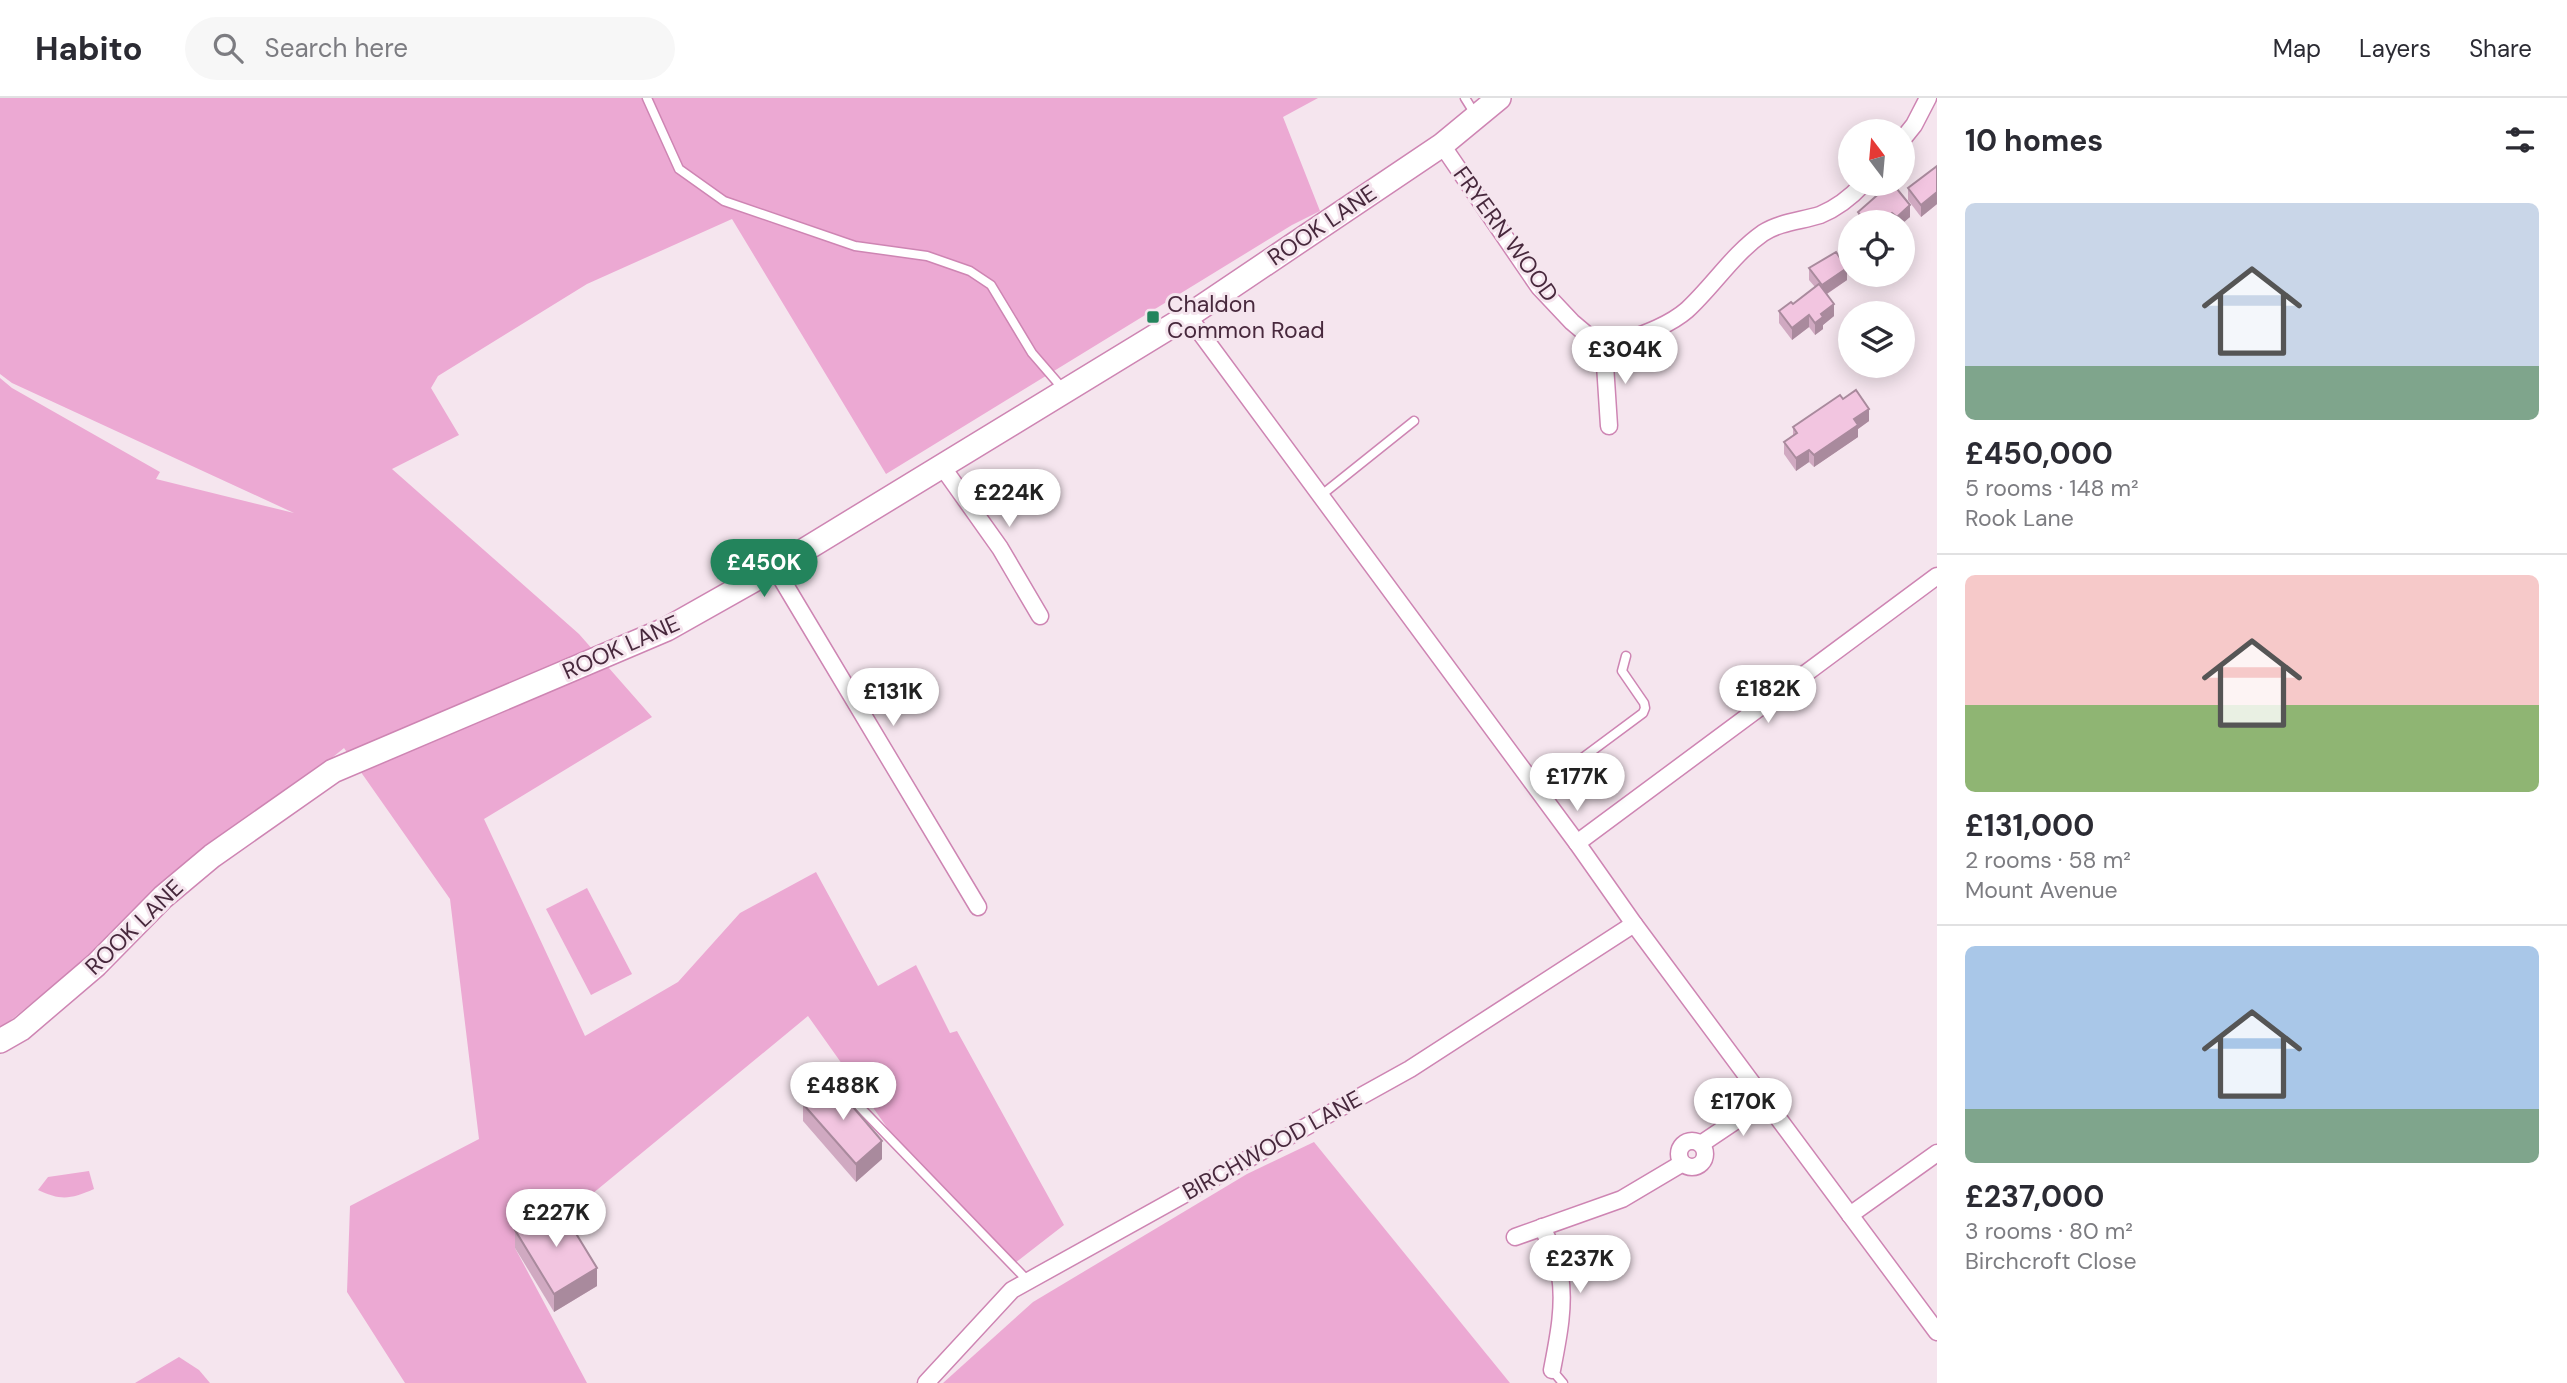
<!DOCTYPE html>
<html lang="en">
<head>
<meta charset="utf-8">
<style>
  :root { --surface:#fff; --page:#f7f7f7; --text:#2b2b33; --muted:#7c7c81; --line:#e1e1e2; --accent:#23845c }
  body { margin:0; font-family:"DM Sans",sans-serif; background:var(--page); color:var(--text); height:100vh; display:flex; flex-direction:column; font-size:26px; white-space:nowrap }
  * { box-sizing:border-box; margin:0 }
  p { font-size:23px; color:var(--muted) }
  .icon { flex:none; width:38px; height:38px; fill:none; stroke:currentColor; stroke-width:2; stroke-linecap:round; stroke-linejoin:round }
  .map { position:relative; flex:1; overflow:hidden }
  .details { display:flex; flex-direction:column; background:var(--surface); width:630px }
  .details>* { flex:none }
  .needle { width:46px; rotate:344deg }
  .buttons { position:absolute; left:1838px; top:21px; display:grid; gap:14px }
  .buttons a { display:grid; place-items:center; width:77px; height:77px; border-radius:50%; background:var(--surface); box-shadow:0 4px 18px #0003; font-size:35px }
  .price { position:absolute; translate:-50% -60px; padding:0 16px; border-radius:24px; background:#fff; color:#222; font-size:23px; line-height:46px; filter:drop-shadow(0 2px 4px #0008) }
  .price::after { content:''; position:absolute; left:50%; top:42px; width:21px; height:16px; margin-left:-10px; background:inherit; clip-path:polygon(0 0,100% 0,50% 100%) }
  .price.current { background:var(--accent); color:#fff }
  ul { padding:0; list-style:none }
  li { display:grid; align-content:center; gap:14px; height:371px; padding:0 28px }
  li+li { border-top:2px solid var(--line) }
  li span { display:grid; place-items:center; height:217px; border-radius:10px; color:#555 }
  li>.icon { margin-inline-start:auto }
  span .icon { width:126px; height:126px; fill:#fffc; stroke-width:1 }
  li b { font-size:30px }
  h2 { display:flex; justify-content:space-between; align-items:center; height:84px; padding:0 28px; font-size:30px }
  header { display:flex; align-items:center; gap:42px; box-sizing:border-box; height:98px; padding:0 35px; background:var(--surface); border-bottom:2px solid var(--line) }
  header strong { font-size:33px }
  nav { display:flex; gap:38px; margin-inline-start:auto; font-size:24px }
  .search { width:490px; height:63px; background:var(--page); display:flex; align-items:center; gap:18px; box-sizing:border-box; padding:0 24px; border-radius:38px; color:var(--muted); font-size:26px }
  main { display:flex; flex:1; min-height:0 }
  .map>svg:first-child { display:block }
  .green { fill:#eca9d3 }
  .lines { fill:none; stroke-linecap:round; stroke-linejoin:round }
  .service-casing { stroke:#ce85b3; stroke-width:11 }
  .minor-casing { stroke:#ce85b3; stroke-width:19 }
  .secondary-casing { stroke:#ce85b3; stroke-width:26 }
  .service { stroke:#fff; stroke-width:8 }
  .minor { stroke:#fff; stroke-width:16 }
  .secondary { stroke:#fff; stroke-width:23 }
  .wall { fill:#d0a9c1 }
  .shaded-wall { fill:#a98a9d }
  .building { fill:#f2c5e0; stroke:#a98a9d; stroke-width:2 }
  .poi-dot { fill:#23845c; stroke:#f5e5ee; stroke-width:2.5 }
  .labels { text-anchor:middle; stroke-width:6; stroke-linejoin:round; paint-order:stroke }
  .street-label { font-size:23px; fill:#48293d; stroke:#f5e5ee }
  .poi-label { font-size:23px; fill:#48293d; stroke:#f5e5ee; text-anchor:start }
</style>
</head>
<body>
<header>
<strong>Habito</strong>
<div class="search"><svg class="icon" aria-label="search" viewBox="0 0 24 24"><circle cx="10" cy="10" r="6"/><path d="M15 15l6 6"/></svg>Search here</div>
<nav><a>Map</a><a>Layers</a><a>Share</a></nav>
</header>
<main>
<div class="map">
<svg width="1937" height="1285" viewBox="0 0 1937 1285">
  <rect width="100%" height="100%" fill="#f5e5ee"/>
  <g class="green">
    <path d="M 0,0 L 1318,0 L 1283,19 L 1320,113 L 1292,127 L 886,376 L 732,121 L 587,186 L 438,278 L 431,290 L 459,337 L 392,371 L 579,536 L 652,619 L 484,721 L 585,938 L 678,884 L 740,815 L 816,774 L 878,888 L 916,867 L 950,935 L 957,933 L 1064,1127 L 1011,1168 L 908,1059 L 808,918 L 558,1124 L 515,1150 L 587,1285 L 405,1285 L 347,1194 L 350,1108 L 479,1041 L 450,801 L 344,650 L 0,931 L 0,280 L 12,290 L 160,374 L 156,381 L 294,415 L 12,285 L 0,276 Z"/>
    <path d="M 587,790 L 632,876 L 591,897 L 546,811 Z"/>
    <path d="M 1314,1044 L 1510,1285 L 943,1285 L 1033,1204 L 1247,1076 Z"/>
    <path d="M 89,1073 L 94,1091 C 71,1101 61,1103 38,1092 L 48,1079 Z"/>
    <path d="M 179,1259 L 199,1272 L 210,1285 L 135,1285 Z"/>
  </g>
  <g class="lines">
    <g class="service-casing">
      <g id="service">
        <path d="M 647,0 L 679,71 L 724,103 L 855,148 L 927,158 L 970,173 L 991,187 L 1032,255 L 1064,292"/>
        <path d="M 1465,0 L 1475,16"/>
        <path d="M 1319,399 L 1414,323"/>
        <path d="M 1538,693 L 1643,615 L 1645,610 L 1644,605 L 1622,573 L 1626,558"/>
        <path d="M 853,1002 L 1028,1183"/>
        <path d="M 1552,1272 L 1563,1285"/>
      </g>
    </g>
    <g class="minor-casing">
      <g id="minor">
        <path d="M 1902,42 L 1914,27 L 1928,0"/>
        <path d="M 1442,47 L 1539,189 L 1572,224 L 1604,251 C 1631,240 1665,231 1687,212 C 1714,187 1733,156 1763,135 C 1780,124 1801,123 1820,117 C 1837,110 1851,99 1863,86"/>
        <path d="M 1188,218 L 1577,745 L 1634,826 L 1937,1234"/>
        <path d="M 1604,251 L 1609,328"/>
        <path d="M 941,367 L 1000,450 L 1040,518"/>
        <path d="M 775,470 L 978,809"/>
        <path d="M 1577,745 L 1937,478"/>
        <circle cx="1692" cy="1056" r="13"/>
        <path d="M 1701,1046 L 1765,1003"/>
        <path d="M 1850,1117 L 1937,1055"/>
        <path d="M 1542,1129 C 1549,1144 1558,1161 1560,1177 C 1565,1208 1558,1241 1552,1272"/>
        <path d="M 1515,1139 L 1622,1101 L 1681,1066"/>
        <path d="M 926,1285 L 1012,1192 L 1410,971 L 1634,826"/>
      </g>
    </g>
    <g class="secondary-casing">
      <path id="secondary" d="M 0,943 L 21,931 L 96,867 L 163,799 L 212,758 L 333,673 L 667,531 L 775,470 L 1188,218 L 1442,47 L 1499,0"/>
    </g>
    <use href="#service" class="service"/>
    <use href="#minor" class="minor"/>
    <use href="#secondary" class="secondary"/>
  </g>
  <g class="wall">
    <path d="M 1937,68 L 1937,106 L 1921,119 L 1908,102 L 1908,90 Z"/>
    <path d="M 1890,86 L 1910,119 L 1902,124 L 1858,124 L 1858,114 Z"/>
    <path d="M 1809,170 L 1847,182 L 1827,196 L 1834,218 L 1823,227 L 1823,231 L 1815,237 L 1809,229 L 1792,242 L 1779,225 L 1779,213 L 1793,206 L 1815,189 L 1809,182 Z"/>
    <path d="M 1843,301 L 1869,323 L 1858,331 L 1858,339 L 1814,369 L 1809,364 L 1796,373 L 1784,356 L 1784,344 L 1793,338 L 1793,329 Z"/>
    <path d="M 803,1006 L 882,1061 L 856,1084 L 803,1023 Z"/>
    <path d="M 515,1132 L 597,1188 L 554,1214 L 515,1150 Z"/>
  </g>
  <g class="shaded-wall">
    <path d="M 1937,94 L 1937,106 L 1921,119 L 1921,107 Z"/>
    <path d="M 1910,107 L 1910,119 L 1902,126 L 1902,124 L 1897,124 L 1897,119 Z"/>
    <path d="M 1892,115 L 1892,124 L 1880,124 Z"/>
    <path d="M 1847,170 L 1847,182 L 1822,199 L 1822,187 Z"/>
    <path d="M 1834,206 L 1834,218 L 1823,227 L 1823,231 L 1815,237 L 1815,225 L 1821,216 Z"/>
    <path d="M 1809,217 L 1809,229 L 1792,242 L 1792,230 Z"/>
    <path d="M 1869,311 L 1869,323 L 1858,331 L 1858,339 L 1814,369 L 1814,357 L 1854,321 Z"/>
    <path d="M 1809,352 L 1809,364 L 1796,373 L 1796,360 Z"/>
    <path d="M 882,1043 L 882,1061 L 856,1084 L 856,1066 Z"/>
    <path d="M 597,1170 L 597,1188 L 554,1214 L 554,1196 Z"/>
  </g>
  <g class="building">
    <path d="M 1937,68 L 1937,94 L 1921,107 L 1908,90 Z"/>
    <path d="M 1890,86 L 1893,86 L 1910,107 L 1897,119 L 1892,115 L 1880,124 L 1866,124 L 1858,114 Z"/>
    <path d="M 1836,154 L 1847,170 L 1822,187 L 1809,170 Z"/>
    <path d="M 1819,186 L 1834,206 L 1821,216 L 1823,219 L 1815,225 L 1809,217 L 1792,230 L 1779,213 L 1791,204 L 1793,206 Z"/>
    <path d="M 1856,292 L 1869,311 L 1854,321 L 1858,327 L 1814,357 L 1809,352 L 1796,360 L 1784,344 L 1797,335 L 1793,329 L 1840,297 L 1843,301 Z"/>
    <path d="M 830,982 L 882,1043 L 856,1066 L 803,1006 Z"/>
    <path d="M 558,1106 L 597,1170 L 554,1196 L 515,1132 Z"/>
  </g>
  <rect class="poi-dot" x="1146" y="212" width="14" height="14" rx="3.5"/>
  <g class="labels">
    <g class="street-label">
      <text transform="translate(1322 127) rotate(-34)" y="8">ROOK LANE</text>
      <text transform="translate(1506 136) rotate(54)" y="8">FRYERN WOOD</text>
      <text transform="translate(621 549) rotate(-24)" y="8">ROOK LANE</text>
      <text transform="translate(134 829) rotate(-44)" y="8">ROOK LANE</text>
      <text transform="translate(1272 1047) rotate(-29)" y="8">BIRCHWOOD LANE</text>
    </g>
    <g class="poi-label">
      <text x="1167" y="214">Chaldon<tspan x="1167" dy="26">Common Road</tspan></text>
    </g>
  </g>
</svg>
<div class="buttons">
<a><svg class="needle" viewBox="-14 -14 28 28"><path d="M0-13l5 13h-10z" fill="#e53935"/><path d="M0 13l5-13h-10z" fill="#7c7c81"/></svg></a>
<a><svg class="icon" aria-label="locate" viewBox="0 0 24 24"><circle cx="12" cy="12" r="6"/><path d="M12 2v4M12 18v4M2 12h4M18 12h4"/></svg></a>
<a><svg class="icon" aria-label="layers" viewBox="0 0 24 24"><path d="M12 4l9 5-9 5-9-5zM3 14l9 5 9-5"/></svg></a>
</div>
<b class="price" style="left:1625px;top:288px">£304K</b>
<b class="price" style="left:1009px;top:431px">£224K</b>
<b class="price current" style="left:764px;top:501px">£450K</b>
<b class="price" style="left:1768px;top:627px">£182K</b>
<b class="price" style="left:893px;top:630px">£131K</b>
<b class="price" style="left:1577px;top:715px">£177K</b>
<b class="price" style="left:843px;top:1024px">£488K</b>
<b class="price" style="left:1743px;top:1040px">£170K</b>
<b class="price" style="left:556px;top:1151px">£227K</b>
<b class="price" style="left:1580px;top:1197px">£237K</b>
</div>
<section class="details">
<h2>10 homes<svg class="icon" aria-label="filters" viewBox="0 0 24 24"><path d="M4 7h16M4 17h16"/><circle cx="9" cy="7" r="2"/><circle cx="15" cy="17" r="2"/></svg></h2>
<ul>
<li><span style="background:linear-gradient(#c9d6e8 75%,#7fa58c 0)"><svg class="icon" aria-label="home" viewBox="0 0 24 24"><path d="M3 11l9-7 9 7M6 9v11h12V9"/></svg></span><div><b>£450,000</b><p>5 rooms · 148 m²</p><p>Rook Lane</p></div></li>
<li><span style="background:linear-gradient(#f6c9c9 60%,#8fb573 0)"><svg class="icon" aria-label="home" viewBox="0 0 24 24"><path d="M3 11l9-7 9 7M6 9v11h12V9"/></svg></span><div><b>£131,000</b><p>2 rooms · 58 m²</p><p>Mount Avenue</p></div></li>
<li><span style="background:linear-gradient(#a9c7e8 75%,#7fa58c 0)"><svg class="icon" aria-label="home" viewBox="0 0 24 24"><path d="M3 11l9-7 9 7M6 9v11h12V9"/></svg></span><div><b>£237,000</b><p>3 rooms · 80 m²</p><p>Birchcroft Close</p></div></li>
</ul>
</section>
</main>
</body>
</html>
